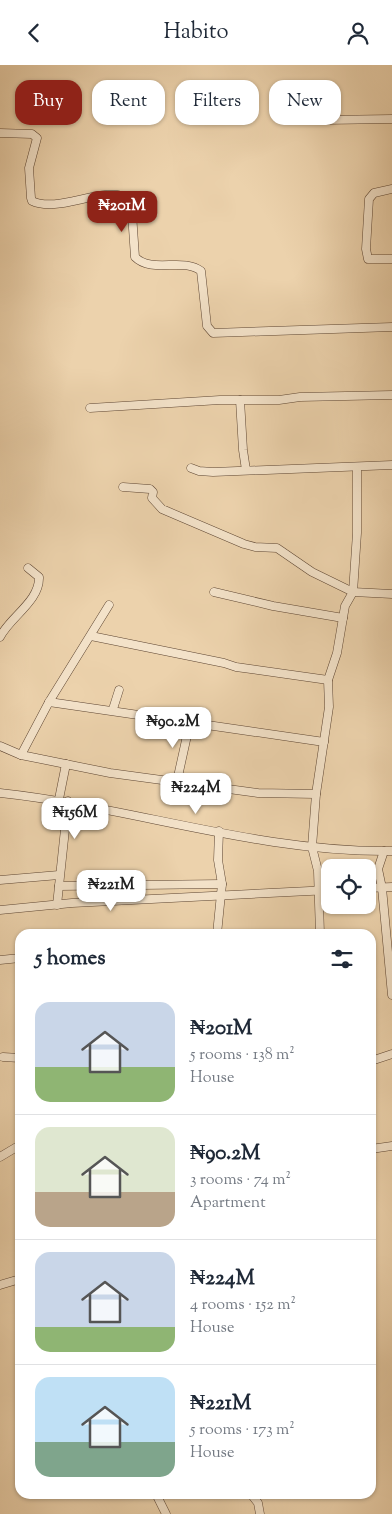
<!DOCTYPE html>
<html lang="en">
<head>
<meta charset="utf-8">
<style>
  :root { --surface:#fff; --page:#f2f2f3; --text:#1f2937; --muted:#747a83; --line:#e0e1e3; --accent:#8f2418 }
  body { margin:0; font-family:"Sorts Mill Goudy",serif; background:var(--page); color:var(--text); height:100vh; display:flex; flex-direction:column; font-size:19px; white-space:nowrap }
  * { box-sizing:border-box; margin:0 }
  p { font-size:16px; color:var(--muted) }
  .icon { flex:none; width:28px; height:28px; fill:none; stroke:currentColor; stroke-width:2; stroke-linecap:round; stroke-linejoin:round }
  .map { position:relative; flex:1; overflow:hidden }
  .side { position:absolute; left:15px; top:864px; width:361px; height:570px; display:flex; flex-direction:column; background:var(--surface); border-radius:15px; box-shadow:0 1px 4px #0004 }
  .side>* { flex:none }
  .top-card { position:absolute; left:15px; top:15px; width:362px; height:45px; display:flex; gap:10px }
  .tools { position:absolute; left:321px; top:794px; display:grid; gap:10px }
  .tools a { display:grid; place-items:center; width:55px; height:55px; border-radius:10px; background:var(--surface); box-shadow:0 1px 4px #0004; font-size:25px }
  .price { position:absolute; translate:-50% -42px; padding:0 11px; border-radius:10px; background:#fff; color:#222; font-size:16px; line-height:32px; filter:drop-shadow(0 1px 2px #0008) }
  .price::after { content:''; position:absolute; left:50%; top:30px; width:15px; height:11px; margin-left:-8px; background:inherit; clip-path:polygon(0 0,100% 0,50% 100%) }
  .price.active { background:var(--accent); color:#fff }
  ul { padding:0; list-style:none }
  li { display:flex; align-items:center; gap:15px; height:125px; padding:0 20px }
  li+li { border-top:1px solid var(--line) }
  li span { display:grid; place-items:center; flex:none; width:140px; height:100px; border-radius:15px; color:#555 }
  li>.icon { margin-inline-start:auto }
  span .icon { width:60px; height:60px; fill:#fffc; stroke-width:1 }
  li b { font-size:21px }
  h2 { display:flex; justify-content:space-between; align-items:center; height:60px; padding:0 20px; font-size:21px }
  .tag { padding:0 18px; border-radius:15px; background:var(--surface); box-shadow:0 1px 4px #0004; font-size:18px; line-height:45px }
  .tag.active { background:var(--accent); color:#fff }
  header { display:flex; justify-content:space-between; align-items:center; height:65px; padding:0 20px; background:var(--surface); font-size:22px; font-weight:600 }
  .map>svg:first-child { display:block }
  .lines { fill:none; stroke-linecap:round; stroke-linejoin:round }
  .minor-casing { stroke:#5d4532; stroke-width:9 }
  .minor { stroke:#f3e2c9; stroke-width:8 }
</style>
</head>
<body>
<header><svg class="icon" aria-label="back" viewBox="0 0 24 24"><path d="M15 5l-7 7 7 7"/></svg>Habito<svg class="icon" aria-label="person" viewBox="0 0 24 24"><circle cx="12" cy="8" r="4"/><path d="M4 21q1-7 8-7t8 7"/></svg></header>
<div class="map">
<svg width="392" height="1449" viewBox="0 0 392 1449">
  <rect width="100%" height="100%" fill="#ecd2ac"/>
  <filter id="stains"><feTurbulence type="fractalNoise" baseFrequency=".004" numOctaves="4"/><feColorMatrix values="0 0 0 0 .2 0 0 0 0 .09 0 0 0 0 .02 0 0 0 .5 -.17"/></filter>
  <radialGradient id="worn" r=".72"><stop offset=".6" stop-color="#630" stop-opacity="0"/><stop offset="1" stop-color="#630" stop-opacity=".3"/></radialGradient>
  <g class="lines">
    <g class="minor-casing">
      <g id="minor">
        <path d="M 325,55 L 392,54"/>
        <path d="M 0,68 L 32,69 L 37,73 L 29,103 L 31,133 L 32,136 C 59,149 104,119 131,134 L 135,192 C 152,209 183,192 201,206 L 207,261 L 213,268 L 392,262"/>
        <path d="M 392,124 L 374,128 L 369,134 L 366,184 L 368,194 L 392,194"/>
        <path d="M 240,335 L 243,385 L 246,405"/>
        <path d="M 90,343 L 220,335 L 279,335 L 300,332 L 392,330"/>
        <path d="M 191,403 L 199,406 L 213,407 L 392,400"/>
        <path d="M 123,422 L 150,424 L 153,427 L 152,433 L 162,444 L 244,479 L 255,482 L 277,483 L 312,507 L 353,527 L 392,529"/>
        <path d="M 214,527 L 273,541 L 343,553"/>
        <path d="M 109,540 L 49,637 L 21,690 L 110,708 L 258,728 L 316,729"/>
        <path d="M 91,571 L 224,598 L 236,602 L 328,615"/>
        <path d="M 0,572 C 10,552 40,536 39,512 L 28,503"/>
        <path d="M 49,637 L 324,677"/>
        <path d="M 113,644 L 119,625"/>
        <path d="M 0,681 L 21,690"/>
        <path d="M 177,716 L 190,657"/>
        <path d="M 0,728 C 131,742 260,788 392,786"/>
        <path d="M 59,734 L 66,699"/>
        <path d="M 384,786 L 378,804 L 382,823 L 392,930"/>
        <path d="M 0,815 L 59,810"/>
        <path d="M 59,821 L 222,819"/>
        <path d="M 368,823 L 392,822"/>
        <path d="M 57,840 L 68,736"/>
        <path d="M 0,845 L 72,838 L 330,825"/>
        <path d="M 217,869 L 222,819 L 218,795 L 219,766"/>
        <path d="M 320,869 L 318,806 L 312,782 L 316,729 L 329,642 L 328,615 L 337,588 L 345,541 L 353,527 L 357,468 L 357,402"/>
        <path d="M 0,895 L 20,893"/>
        <path d="M 3,992 L 20,993"/>
        <path d="M 371,996 L 392,989"/>
        <path d="M 371,1084 L 392,1081"/>
        <path d="M 0,1092 L 20,1080"/>
        <path d="M 0,1220 L 20,1214"/>
        <path d="M 156,1429 L 166,1449"/>
        <path d="M 251,1429 L 258,1438 L 260,1449"/>
      </g>
    </g>
    <use href="#minor" class="minor"/>
  </g>
  <rect width="100%" height="100%" filter="url(#stains)"/>
  <rect width="100%" height="100%" fill="url(#worn)"/>
</svg>
<div class="tools">
<a><svg class="icon" aria-label="locate" viewBox="0 0 24 24"><circle cx="12" cy="12" r="6"/><path d="M12 2v4M12 18v4M2 12h4M18 12h4"/></svg></a>
</div>
<b class="price active" style="left:122px;top:168px">₦201M</b>
<b class="price" style="left:173px;top:684px">₦90.2M</b>
<b class="price" style="left:196px;top:750px">₦224M</b>
<b class="price" style="left:75px;top:775px">₦156M</b>
<b class="price" style="left:111px;top:847px">₦221M</b>
<div class="top-card">
<a class="tag active">Buy</a>
<a class="tag">Rent</a>
<a class="tag">Filters</a>
<a class="tag">New</a>
</div>
<section class="side">
<h2>5 homes<svg class="icon" aria-label="filters" viewBox="0 0 24 24"><path d="M4 7h16M4 17h16"/><circle cx="9" cy="7" r="2"/><circle cx="15" cy="17" r="2"/></svg></h2>
<ul>
<li><span style="background:linear-gradient(#c9d6e8 65%,#8fb573 0)"><svg class="icon" aria-label="home" viewBox="0 0 24 24"><path d="M3 11l9-7 9 7M6 9v11h12V9"/></svg></span><div><b>₦201M</b><p>5 rooms · 138 m²</p><p>House</p></div></li>
<li><span style="background:linear-gradient(#dfe7d0 65%,#b9a48a 0)"><svg class="icon" aria-label="home" viewBox="0 0 24 24"><path d="M3 11l9-7 9 7M6 9v11h12V9"/></svg></span><div><b>₦90.2M</b><p>3 rooms · 74 m²</p><p>Apartment</p></div></li>
<li><span style="background:linear-gradient(#c9d6e8 75%,#8fb573 0)"><svg class="icon" aria-label="home" viewBox="0 0 24 24"><path d="M3 11l9-7 9 7M6 9v11h12V9"/></svg></span><div><b>₦224M</b><p>4 rooms · 152 m²</p><p>House</p></div></li>
<li><span style="background:linear-gradient(#bfe0f5 65%,#7fa58c 0)"><svg class="icon" aria-label="home" viewBox="0 0 24 24"><path d="M3 11l9-7 9 7M6 9v11h12V9"/></svg></span><div><b>₦221M</b><p>5 rooms · 173 m²</p><p>House</p></div></li>
</ul>
</section>
</div>
</body>
</html>
